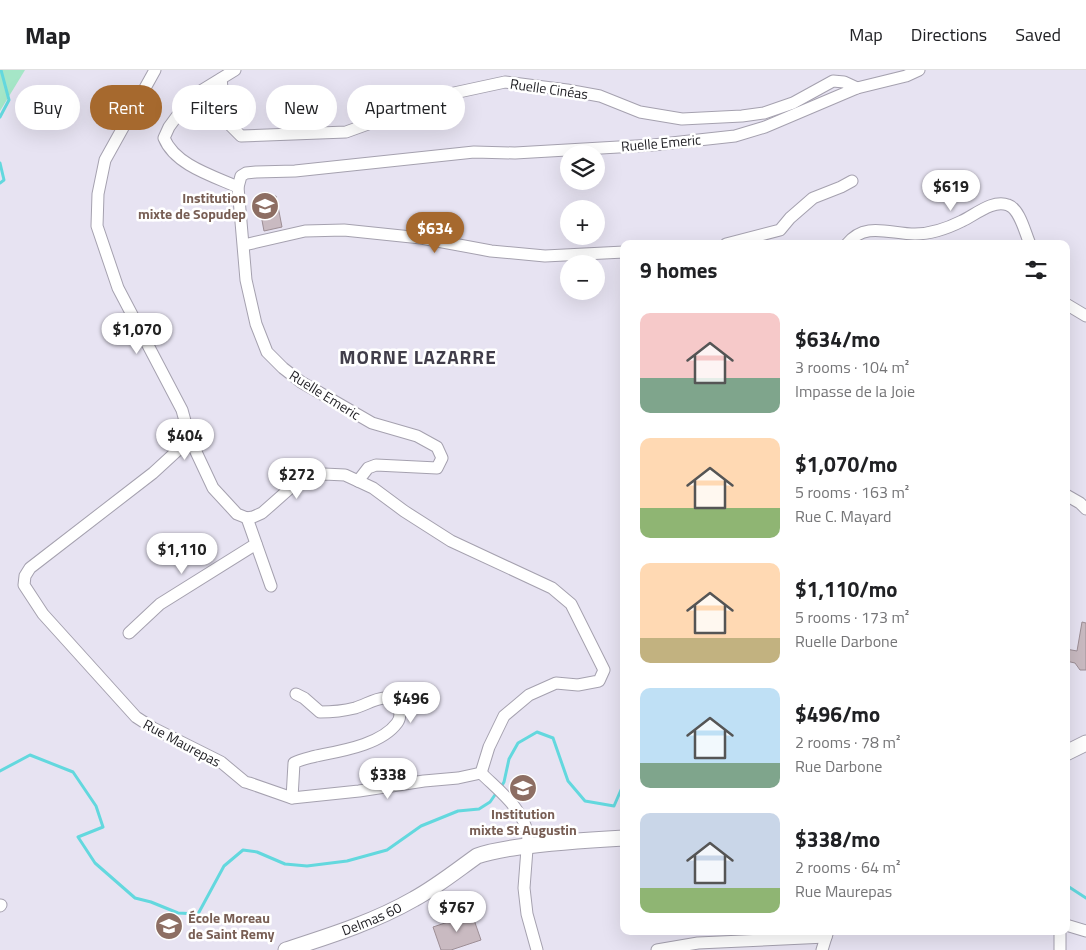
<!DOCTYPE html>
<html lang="en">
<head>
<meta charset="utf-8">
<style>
  :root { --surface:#fff; --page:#f2f2f2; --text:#202124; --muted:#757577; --line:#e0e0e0; --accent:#a6692e }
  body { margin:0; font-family:"Titillium Web",sans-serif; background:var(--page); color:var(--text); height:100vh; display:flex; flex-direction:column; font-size:19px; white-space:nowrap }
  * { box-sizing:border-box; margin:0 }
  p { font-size:16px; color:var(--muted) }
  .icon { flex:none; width:28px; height:28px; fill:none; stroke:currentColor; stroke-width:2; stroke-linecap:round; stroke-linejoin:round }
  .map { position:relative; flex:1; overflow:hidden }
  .sheet { position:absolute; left:620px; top:170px; width:450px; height:695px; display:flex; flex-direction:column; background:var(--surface); border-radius:10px; box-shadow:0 5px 20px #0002 }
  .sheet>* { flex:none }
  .guide { position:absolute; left:15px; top:15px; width:475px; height:45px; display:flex; gap:10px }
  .fabs { position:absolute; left:560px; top:75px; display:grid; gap:10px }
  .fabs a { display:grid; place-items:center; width:45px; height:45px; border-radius:50%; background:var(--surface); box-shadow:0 5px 20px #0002; font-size:25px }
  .price { position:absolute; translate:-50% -42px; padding:0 11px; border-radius:18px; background:#fff; color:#222; font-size:16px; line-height:32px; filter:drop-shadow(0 1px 2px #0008) }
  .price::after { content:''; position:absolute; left:50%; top:30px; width:15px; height:11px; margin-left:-8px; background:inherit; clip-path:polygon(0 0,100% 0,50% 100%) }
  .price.active { background:var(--accent); color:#fff }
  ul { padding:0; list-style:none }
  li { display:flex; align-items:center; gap:15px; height:125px; padding:0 20px }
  li span { display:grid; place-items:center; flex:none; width:140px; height:100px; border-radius:10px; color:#555 }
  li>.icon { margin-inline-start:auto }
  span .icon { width:60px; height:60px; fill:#fffc; stroke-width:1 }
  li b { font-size:21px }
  h2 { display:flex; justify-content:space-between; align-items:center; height:60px; padding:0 20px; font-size:21px }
  .chip { padding:0 18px; border-radius:22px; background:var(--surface); box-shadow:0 5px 20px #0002; font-size:18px; line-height:45px }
  .chip.active { background:var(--accent); color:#fff }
  header { display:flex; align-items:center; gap:30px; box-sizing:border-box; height:70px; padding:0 25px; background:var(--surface); border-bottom:1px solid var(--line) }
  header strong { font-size:24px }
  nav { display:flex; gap:28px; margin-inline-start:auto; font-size:18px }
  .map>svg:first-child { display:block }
  .green { fill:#a5e6c7 }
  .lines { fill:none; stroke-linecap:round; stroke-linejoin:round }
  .stream { stroke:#63d8de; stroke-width:3 }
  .building { fill:#c9bac1; stroke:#9d8e95 }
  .minor-casing { stroke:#a5a1af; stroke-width:13 }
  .tertiary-casing { stroke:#a5a1af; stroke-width:17 }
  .minor { stroke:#fff; stroke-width:11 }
  .tertiary { stroke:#fff; stroke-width:15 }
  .labels { text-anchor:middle; stroke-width:5; stroke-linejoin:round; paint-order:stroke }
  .street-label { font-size:14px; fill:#1e1d22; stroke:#fff }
  .education-label { font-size:14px; font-weight:bold; fill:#785e54; stroke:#fff; text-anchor:end }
  .district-label { font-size:19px; font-weight:bold; letter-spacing:1px; fill:#413e4a; stroke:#fff }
</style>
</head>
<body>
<header>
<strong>Map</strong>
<nav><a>Map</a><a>Directions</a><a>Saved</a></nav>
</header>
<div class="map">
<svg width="1086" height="880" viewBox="0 0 1086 880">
  <rect width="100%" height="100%" fill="#e7e3f2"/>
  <path class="green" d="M 0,0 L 25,0 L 0,41 Z"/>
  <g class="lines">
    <g class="stream">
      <path d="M 0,47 L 9,30 L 1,0"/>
      <path d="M 0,93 L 4,110 L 0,113"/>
      <path d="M 0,701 L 30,685 L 73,702 L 96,736 L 103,757 L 78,767 L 95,793 L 135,828 L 151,832 L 178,843 L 198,844 L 224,796 L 243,780 L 257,782 L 285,794 L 307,796 L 347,791 L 387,780 L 421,756 L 458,741 L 479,739 L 490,732 L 497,722"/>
      <path d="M 501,717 L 504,712 L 509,689 L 518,673 L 537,662 L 553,668 L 568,711 L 585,731 L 614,736 L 624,713"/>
      <path d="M 1066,815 L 1086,828"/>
    </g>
  </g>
  <g class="building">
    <path d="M 276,126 L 282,157 L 264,161 L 258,129 Z"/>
    <path d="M 1082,552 L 1086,553 L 1086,600 L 1080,600 L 1075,593 L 1066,591 L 1066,579 L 1077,581 Z"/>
    <path d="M 472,844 L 481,870 L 451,880 L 441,880 L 433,857 Z"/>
  </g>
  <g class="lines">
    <g class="minor-casing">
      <g id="minor">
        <path d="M 155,0 L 105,90 L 98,124 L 97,156 L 118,218 L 182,340 L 190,369 L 213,418 L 237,444 L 247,448 L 253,447 L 262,443 L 296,413 L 308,407 L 324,404 L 345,405 L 358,411"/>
        <path d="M 235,0 L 191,27 L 169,57 L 164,68 C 175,95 213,106 238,117"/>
        <path d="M 221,9 L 226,51 L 241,66 L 346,62 L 454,23 L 505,12 L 567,20 L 600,26 L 640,42 L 682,49 L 742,46 L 764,43 L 793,33 L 833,11 L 844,12 L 857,18"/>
        <path d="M 726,174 L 780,160 L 790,148 L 813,128 L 841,117 L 852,111"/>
        <path d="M 847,174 C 865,151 890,164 915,164 C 931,164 948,158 962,151 C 975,145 993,129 1008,135 C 1020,139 1025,163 1030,174"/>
        <path d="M 244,175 L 305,161 L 344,160 L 421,168 L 491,181 L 545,186 L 624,182"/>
        <path d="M 1066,234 L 1086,246"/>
        <path d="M 190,369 L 153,403 L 30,498 L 25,506 L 24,515 L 43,544 L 136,647 L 153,658 L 221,692 L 245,712 L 249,713 L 292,728 L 359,721 L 424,711 L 458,708 L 481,703"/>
        <path d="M 1066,425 L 1080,433 L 1086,439"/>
        <path d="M 247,448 L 271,516"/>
        <path d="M 129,563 L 160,534 L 256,474"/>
        <path d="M 481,703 L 489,677 L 504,646 L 529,625 L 556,613 L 578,615 L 599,611 L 604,600 L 571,534 L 552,518 L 451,471 L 404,441 L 373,418 L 358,411 L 368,398 L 376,395 L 437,398 L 442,388 L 437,377 L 417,366 L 372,353 L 301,312 L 283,298 L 267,282 L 256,254 L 246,210 L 238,117 L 241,106 L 246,103 L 256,102 L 295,101 L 474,82 L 515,83 L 653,75 L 735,66 L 765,57 L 857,18 L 906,6 L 919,0"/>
        <path d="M 481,703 C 499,721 524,739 528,766 L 524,818 L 527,844 L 537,880"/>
        <path d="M 292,728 L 294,693 C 301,689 309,688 316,686 C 340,681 381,675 397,653 C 404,644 397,627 384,628 C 374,629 365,635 355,638 C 343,641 332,642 320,642 L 304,628 L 296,624"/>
        <path d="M 0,836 L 1,835"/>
        <path d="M 1066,855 L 1086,861"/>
        <path d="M 657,880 L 698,873 L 826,867 L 828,861"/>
        <path d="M 822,880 L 826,867"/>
        <path d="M 1060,880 L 1060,861"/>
      </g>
    </g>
    <g class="tertiary-casing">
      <g id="tertiary">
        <path d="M 1066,683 L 1086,673"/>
        <path id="s1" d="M 286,880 C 329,866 374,852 414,829 C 436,817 456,801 477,786 C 491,781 505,779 519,777 C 554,772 588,770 624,768"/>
      </g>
    </g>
    <use href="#minor" class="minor"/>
    <use href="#tertiary" class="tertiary"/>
  </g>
  <defs>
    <g id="school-disc" transform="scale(1.4375)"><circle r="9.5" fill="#8d6e63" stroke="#fff"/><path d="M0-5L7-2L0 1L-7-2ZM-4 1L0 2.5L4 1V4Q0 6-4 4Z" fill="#fff"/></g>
  </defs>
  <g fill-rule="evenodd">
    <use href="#school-disc" x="265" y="136"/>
    <use href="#school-disc" x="523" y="718"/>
    <use href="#school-disc" x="169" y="856"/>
  </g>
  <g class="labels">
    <g class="street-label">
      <text transform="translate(549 19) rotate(8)" y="5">Ruelle Cinéas</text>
      <text transform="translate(661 73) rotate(-5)" y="5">Ruelle Emeric</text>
      <text transform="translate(325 325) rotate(32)" y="5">Ruelle Emeric</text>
      <text transform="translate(182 673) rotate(28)" y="5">Rue Maurepas</text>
      <text dy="5" stroke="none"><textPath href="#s1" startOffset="91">Delmas 60</textPath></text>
    </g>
    <g class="education-label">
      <text x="246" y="133">Institution<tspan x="246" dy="16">mixte de Sopudep</tspan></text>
      <text x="523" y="749" text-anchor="middle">Institution<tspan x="523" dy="16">mixte St Augustin</tspan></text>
      <text x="188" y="853" text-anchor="start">École Moreau<tspan x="188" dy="16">de Saint Remy</tspan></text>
    </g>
    <g class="district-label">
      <text x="418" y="294">MORNE LAZARRE</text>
    </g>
  </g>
</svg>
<div class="fabs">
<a><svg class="icon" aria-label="layers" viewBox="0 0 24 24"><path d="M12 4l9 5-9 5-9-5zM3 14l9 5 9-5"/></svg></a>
<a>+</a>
<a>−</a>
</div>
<b class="price" style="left:951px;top:142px">$619</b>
<b class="price active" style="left:435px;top:184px">$634</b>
<b class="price" style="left:137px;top:285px">$1,070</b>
<b class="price" style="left:185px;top:391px">$404</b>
<b class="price" style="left:297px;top:430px">$272</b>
<b class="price" style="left:182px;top:505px">$1,110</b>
<b class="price" style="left:411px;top:654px">$496</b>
<b class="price" style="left:388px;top:730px">$338</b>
<b class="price" style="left:457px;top:863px">$767</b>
<div class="guide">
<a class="chip">Buy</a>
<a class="chip active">Rent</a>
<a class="chip">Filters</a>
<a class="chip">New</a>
<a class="chip">Apartment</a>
</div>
<section class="sheet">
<h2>9 homes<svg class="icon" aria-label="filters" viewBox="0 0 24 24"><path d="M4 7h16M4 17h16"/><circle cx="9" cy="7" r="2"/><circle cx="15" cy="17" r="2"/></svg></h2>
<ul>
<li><span style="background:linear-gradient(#f6c9c9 65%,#7fa58c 0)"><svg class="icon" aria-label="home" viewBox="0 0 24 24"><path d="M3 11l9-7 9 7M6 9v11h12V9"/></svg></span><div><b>$634/mo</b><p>3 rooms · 104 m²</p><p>Impasse de la Joie</p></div></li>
<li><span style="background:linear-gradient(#ffd9b3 70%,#8fb573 0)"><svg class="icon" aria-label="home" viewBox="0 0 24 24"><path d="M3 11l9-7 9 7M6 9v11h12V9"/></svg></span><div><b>$1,070/mo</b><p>5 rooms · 163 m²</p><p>Rue C. Mayard</p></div></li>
<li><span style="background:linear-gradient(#ffd9b3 75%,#c2b280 0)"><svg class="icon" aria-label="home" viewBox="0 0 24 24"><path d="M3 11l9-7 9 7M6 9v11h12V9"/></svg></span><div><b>$1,110/mo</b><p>5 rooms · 173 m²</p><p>Ruelle Darbone</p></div></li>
<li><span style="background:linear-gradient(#bfe0f5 75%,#7fa58c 0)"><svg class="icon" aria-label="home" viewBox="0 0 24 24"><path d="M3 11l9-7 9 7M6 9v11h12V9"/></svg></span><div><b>$496/mo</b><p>2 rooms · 78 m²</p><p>Rue Darbone</p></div></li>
<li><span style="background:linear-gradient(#c9d6e8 75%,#8fb573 0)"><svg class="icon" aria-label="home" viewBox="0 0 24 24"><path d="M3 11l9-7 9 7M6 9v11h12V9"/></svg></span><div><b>$338/mo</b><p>2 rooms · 64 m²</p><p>Rue Maurepas</p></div></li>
</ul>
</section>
</div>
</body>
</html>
